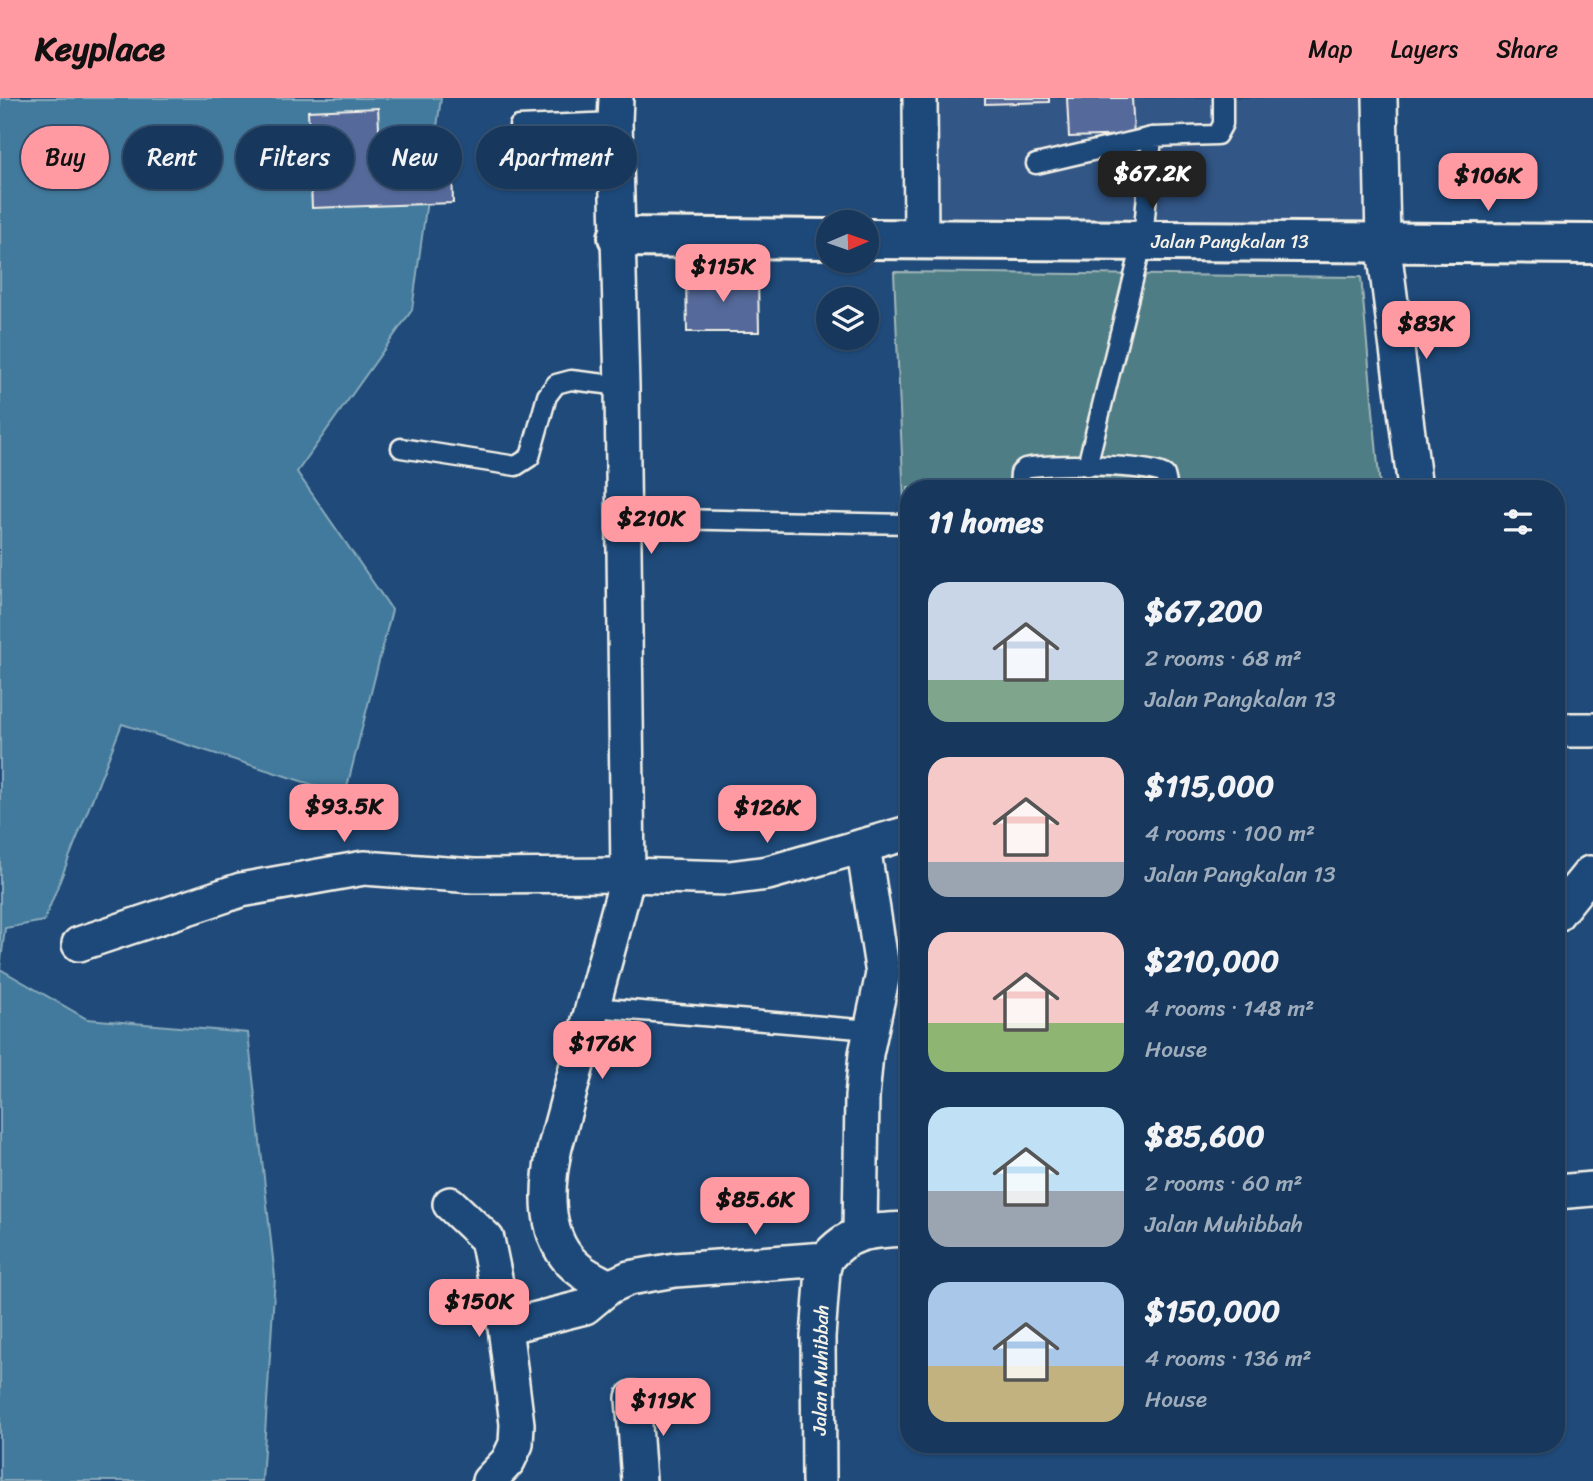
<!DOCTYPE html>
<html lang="en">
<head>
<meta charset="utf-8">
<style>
  :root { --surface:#17385c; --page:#244365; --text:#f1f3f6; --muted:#9eacbb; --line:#365272; --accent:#ff9aa2 }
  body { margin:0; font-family:Sriracha,sans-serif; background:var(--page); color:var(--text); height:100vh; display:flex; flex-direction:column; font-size:26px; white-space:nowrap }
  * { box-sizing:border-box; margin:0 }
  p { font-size:23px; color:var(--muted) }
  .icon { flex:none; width:38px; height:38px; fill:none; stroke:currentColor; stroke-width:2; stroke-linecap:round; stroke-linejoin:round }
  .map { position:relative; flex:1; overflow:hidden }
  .panel { position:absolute; left:900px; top:382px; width:665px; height:973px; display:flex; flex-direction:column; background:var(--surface); border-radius:28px; box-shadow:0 2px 5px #0004,0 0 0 2px var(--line) }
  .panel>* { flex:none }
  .hud { position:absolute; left:21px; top:28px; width:665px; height:63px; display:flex; gap:14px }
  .needle { width:46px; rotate:88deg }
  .tools { position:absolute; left:816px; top:112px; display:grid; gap:14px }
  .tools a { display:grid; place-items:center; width:63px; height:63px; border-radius:50%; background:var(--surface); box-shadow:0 2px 5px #0004,0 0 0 2px var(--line); font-size:35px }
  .price { position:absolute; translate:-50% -60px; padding:0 16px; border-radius:14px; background:var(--accent); color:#111; font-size:23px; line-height:46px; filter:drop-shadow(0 2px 4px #0008) }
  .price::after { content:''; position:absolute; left:50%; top:42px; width:21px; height:16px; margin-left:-10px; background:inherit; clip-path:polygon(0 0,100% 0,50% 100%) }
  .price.on { background:#222; color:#fff }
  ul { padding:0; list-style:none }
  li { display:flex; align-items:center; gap:21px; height:175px; padding:0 28px }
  li span { display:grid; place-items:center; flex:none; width:196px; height:140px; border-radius:21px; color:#555 }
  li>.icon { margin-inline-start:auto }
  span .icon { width:84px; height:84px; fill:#fffc; stroke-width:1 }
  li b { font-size:30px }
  h2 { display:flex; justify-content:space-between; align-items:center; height:84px; padding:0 28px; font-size:30px }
  .tag { padding:0 24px; border-radius:32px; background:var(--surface); box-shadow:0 2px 5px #0004,0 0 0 2px var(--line); font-size:24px; line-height:63px }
  .tag.on { background:var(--accent); color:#111 }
  header { display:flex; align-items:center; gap:42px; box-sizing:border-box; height:98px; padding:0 35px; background:var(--accent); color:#111 }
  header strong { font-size:33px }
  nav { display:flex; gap:38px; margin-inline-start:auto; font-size:24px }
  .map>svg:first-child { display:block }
  .built { fill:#335786 }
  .green { fill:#4f7d86; stroke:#a2b7b7; stroke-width:2 }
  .water { fill:#427a9d; stroke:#89aabb; stroke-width:2 }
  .building { fill:#556b9b; stroke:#f4f1e8; stroke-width:2 }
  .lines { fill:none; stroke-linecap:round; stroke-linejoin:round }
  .lane-casing { stroke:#f4f1e8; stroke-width:23 }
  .street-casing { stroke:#f4f1e8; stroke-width:38 }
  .secondary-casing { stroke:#f4f1e8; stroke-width:44 }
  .lane { stroke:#1f4a7a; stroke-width:18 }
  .street { stroke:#1f4a7a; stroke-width:33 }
  .secondary { stroke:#1f4a7a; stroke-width:38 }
  .labels { text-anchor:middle; stroke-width:5; stroke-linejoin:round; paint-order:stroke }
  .street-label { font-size:19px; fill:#f4f1e8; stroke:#1f4a7a }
</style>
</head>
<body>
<header>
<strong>Keyplace</strong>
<nav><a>Map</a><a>Layers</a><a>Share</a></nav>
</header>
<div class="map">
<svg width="1593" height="1383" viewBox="0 0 1593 1383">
  <rect width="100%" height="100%" fill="#1f4a7a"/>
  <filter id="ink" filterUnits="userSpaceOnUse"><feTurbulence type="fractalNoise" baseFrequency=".0143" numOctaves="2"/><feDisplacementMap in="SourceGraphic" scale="14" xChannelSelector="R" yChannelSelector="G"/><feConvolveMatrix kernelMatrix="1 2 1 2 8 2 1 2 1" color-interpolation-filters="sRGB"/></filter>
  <g filter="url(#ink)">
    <path class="built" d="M 920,0 L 1380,0 L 1383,143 L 921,141 Z"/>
    <path class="green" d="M 894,174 L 1361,179 L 1380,390 L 908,390 L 908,450 L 906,450 Z"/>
    <path class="water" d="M 0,0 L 441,0 L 412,212 L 297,374 L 392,512 L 345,697 L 122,626 L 44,823 L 5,830 L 0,871 L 87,921 L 248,935 L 275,1179 L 262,1383 L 0,1383 Z"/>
    <g class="building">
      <path d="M 985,0 L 1049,0 L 1049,4 L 985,6 Z"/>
      <path d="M 1067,0 L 1132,0 L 1134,37 L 1069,39 Z"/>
      <path d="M 378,10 L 381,70 L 452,67 L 453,105 L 312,110 L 308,13 Z"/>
      <path d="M 758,178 L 759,234 L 687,234 L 686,179 Z"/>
    </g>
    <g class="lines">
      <g class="lane-casing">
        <g id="lane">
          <path d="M 519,28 L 615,24"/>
          <path d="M 1036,66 L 1152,39"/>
          <path d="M 401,350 L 516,368 L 530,359 L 547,298 L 556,286 L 571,282 L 622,288"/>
          <path d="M 1087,368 L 1143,142 L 1152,39 L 1217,37 L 1223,26 L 1223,0"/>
          <path d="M 1019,390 L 1020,375 L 1025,370 C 1043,365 1153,366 1165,377 L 1168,390"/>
          <path d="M 624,420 L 908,426"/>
          <path d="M 593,909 L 871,932"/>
        </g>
      </g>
      <g class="street-casing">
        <g id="street">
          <path d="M 920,0 L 921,141"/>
          <path d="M 1380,0 L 1383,143 L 1415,390"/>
          <path d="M 1556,632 L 1593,632"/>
          <path d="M 1556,817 L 1590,775"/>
          <path d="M 79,846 L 241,792 L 364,770 L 474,778 L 628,777 L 729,780 L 768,775 L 908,735"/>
          <path d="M 1556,1094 L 1593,1091"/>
          <path d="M 450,1106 L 487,1141 L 505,1229 L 517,1326 L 516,1346 L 508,1363 L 489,1383"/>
          <path d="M 860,1134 L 862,999 L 866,956 L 883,876 L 863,748"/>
          <path d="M 609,1189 C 599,1183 588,1179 580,1172 C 542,1144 546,1089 555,1049 L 628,777 L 622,288 L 615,24 L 616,0"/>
          <path d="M 505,1229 L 585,1209 L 609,1189 L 629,1180 L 675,1172 L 826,1161 C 850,1131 874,1133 908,1131"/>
          <path d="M 633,1300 L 639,1383"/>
          <path d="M 819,1383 L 818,1239 L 823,1172 L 826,1161"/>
        </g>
      </g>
      <g class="secondary-casing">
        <g id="secondary">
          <path d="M 618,139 L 828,141"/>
          <path d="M 866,141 L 1593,146"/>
        </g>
      </g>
      <use href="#lane" class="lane"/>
      <use href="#street" class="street"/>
      <use href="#secondary" class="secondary"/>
    </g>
  </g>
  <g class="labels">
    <g class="street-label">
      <text x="1230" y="150">Jalan Pangkalan 13</text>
      <text transform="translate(820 1272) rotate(-89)" y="7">Jalan Muhibbah</text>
    </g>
  </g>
</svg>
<div class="tools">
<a><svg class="needle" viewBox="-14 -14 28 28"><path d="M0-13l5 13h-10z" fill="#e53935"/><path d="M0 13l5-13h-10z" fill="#9eacbb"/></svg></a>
<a><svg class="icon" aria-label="layers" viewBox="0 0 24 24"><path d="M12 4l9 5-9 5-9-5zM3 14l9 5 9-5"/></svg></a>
</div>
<b class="price on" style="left:1152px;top:113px">$67.2K</b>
<b class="price" style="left:1488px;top:115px">$106K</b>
<b class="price" style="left:723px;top:206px">$115K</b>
<b class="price" style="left:1426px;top:263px">$83K</b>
<b class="price" style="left:651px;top:458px">$210K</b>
<b class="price" style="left:344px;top:746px">$93.5K</b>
<b class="price" style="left:767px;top:747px">$126K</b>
<b class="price" style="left:602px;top:983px">$176K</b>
<b class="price" style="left:755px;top:1139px">$85.6K</b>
<b class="price" style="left:479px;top:1241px">$150K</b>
<b class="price" style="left:663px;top:1340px">$119K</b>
<div class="hud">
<a class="tag on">Buy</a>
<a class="tag">Rent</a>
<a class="tag">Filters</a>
<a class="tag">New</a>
<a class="tag">Apartment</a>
</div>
<section class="panel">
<h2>11 homes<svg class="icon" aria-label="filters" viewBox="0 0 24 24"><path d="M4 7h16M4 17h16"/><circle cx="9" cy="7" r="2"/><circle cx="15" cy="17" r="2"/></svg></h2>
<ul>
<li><span style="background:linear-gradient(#c9d6e8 70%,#7fa58c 0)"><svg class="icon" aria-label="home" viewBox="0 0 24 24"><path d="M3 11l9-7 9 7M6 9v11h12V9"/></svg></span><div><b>$67,200</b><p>2 rooms · 68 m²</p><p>Jalan Pangkalan 13</p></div></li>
<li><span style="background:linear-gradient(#f6c9c9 75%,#9aa5b1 0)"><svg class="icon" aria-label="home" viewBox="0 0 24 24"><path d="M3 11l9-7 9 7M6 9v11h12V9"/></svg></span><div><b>$115,000</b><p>4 rooms · 100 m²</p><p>Jalan Pangkalan 13</p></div></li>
<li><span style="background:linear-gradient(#f6c9c9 65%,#8fb573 0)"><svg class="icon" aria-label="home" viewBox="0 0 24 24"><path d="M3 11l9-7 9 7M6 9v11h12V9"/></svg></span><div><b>$210,000</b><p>4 rooms · 148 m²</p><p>House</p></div></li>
<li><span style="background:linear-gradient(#bfe0f5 60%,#9aa5b1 0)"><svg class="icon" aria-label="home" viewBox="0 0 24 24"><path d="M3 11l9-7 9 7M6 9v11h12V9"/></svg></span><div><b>$85,600</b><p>2 rooms · 60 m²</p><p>Jalan Muhibbah</p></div></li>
<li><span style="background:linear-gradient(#a9c7e8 60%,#c2b280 0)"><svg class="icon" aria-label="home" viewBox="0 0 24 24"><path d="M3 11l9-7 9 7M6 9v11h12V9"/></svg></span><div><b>$150,000</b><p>4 rooms · 136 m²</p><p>House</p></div></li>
</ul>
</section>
</div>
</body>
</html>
